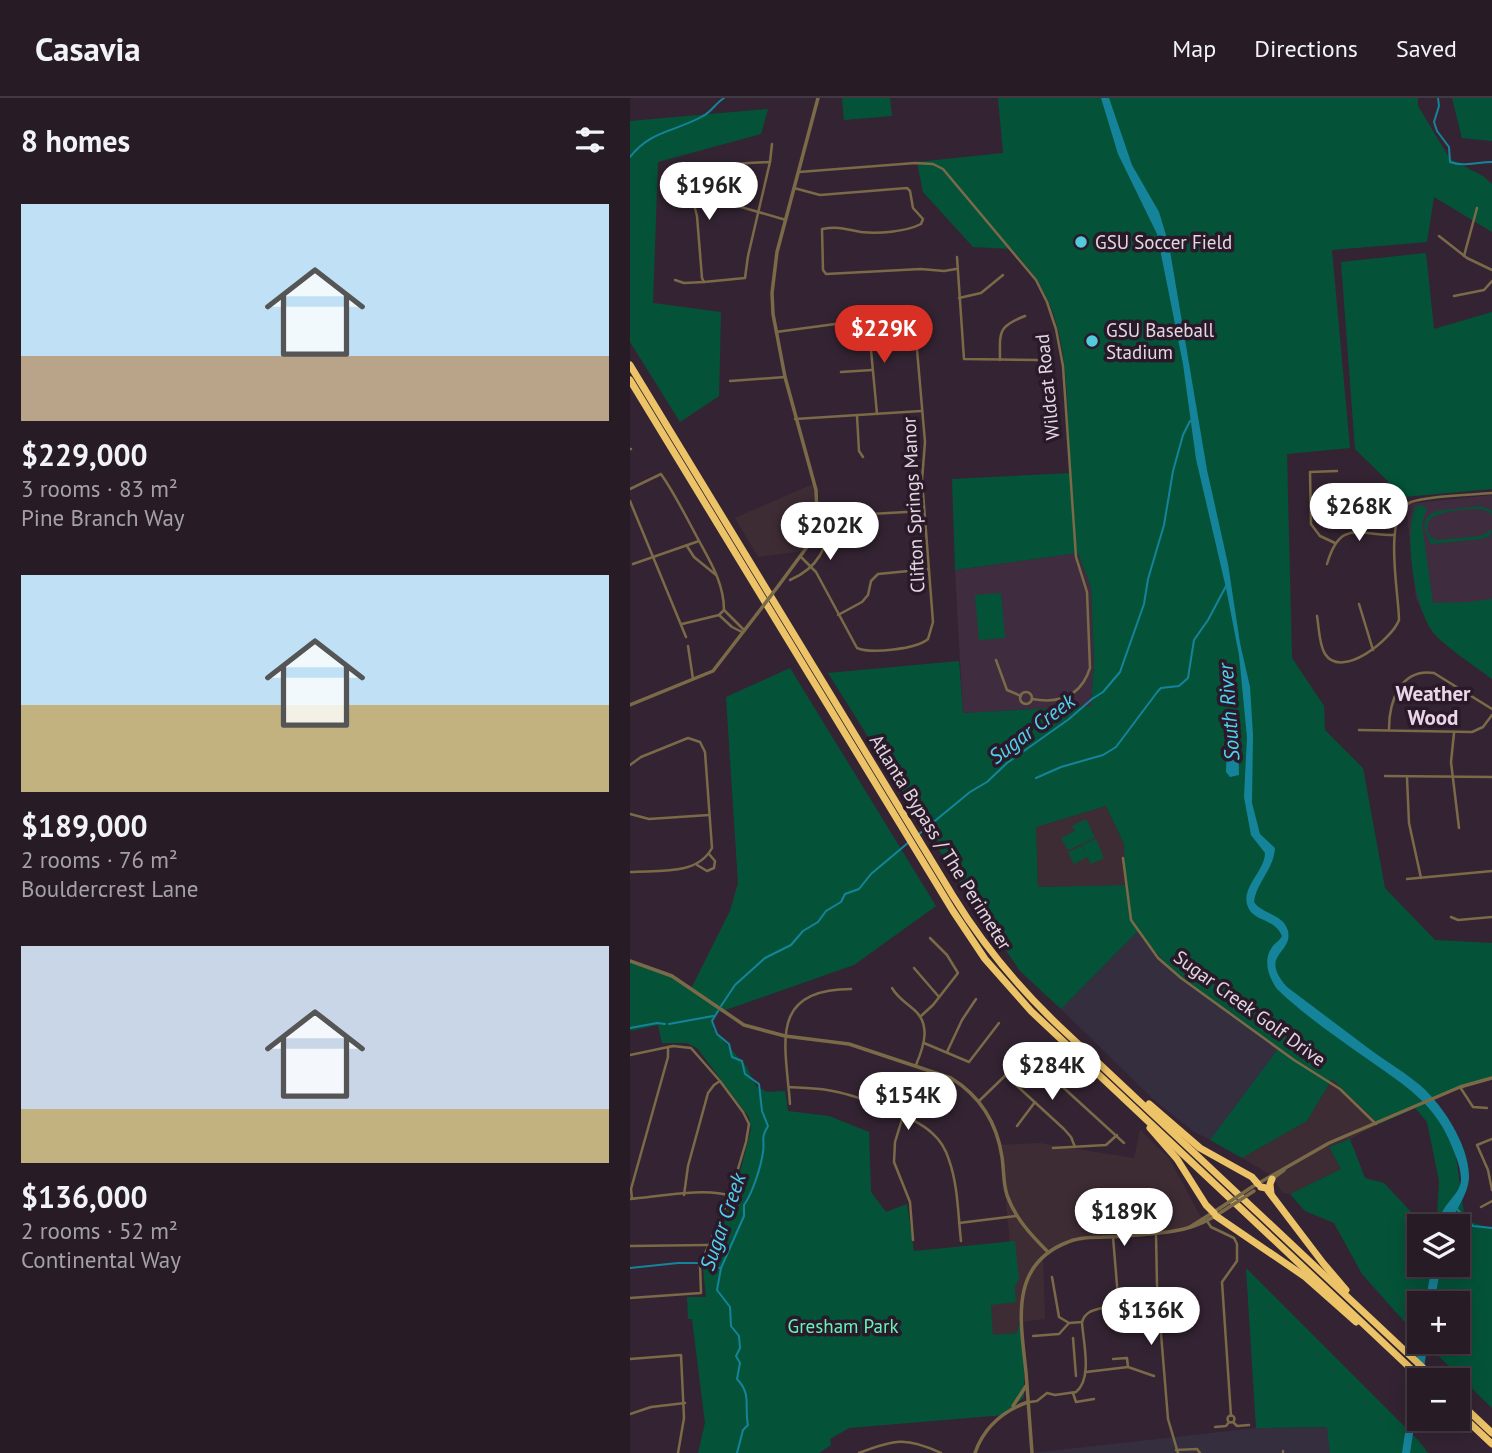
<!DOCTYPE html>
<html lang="en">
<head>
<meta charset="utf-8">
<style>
  :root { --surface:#271b26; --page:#2f242e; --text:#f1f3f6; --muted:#a4a1a7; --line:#433943; --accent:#d93025 }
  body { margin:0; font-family:"PT Sans",sans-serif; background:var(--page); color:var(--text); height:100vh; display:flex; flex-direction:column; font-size:26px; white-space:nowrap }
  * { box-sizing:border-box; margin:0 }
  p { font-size:23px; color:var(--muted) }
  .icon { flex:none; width:38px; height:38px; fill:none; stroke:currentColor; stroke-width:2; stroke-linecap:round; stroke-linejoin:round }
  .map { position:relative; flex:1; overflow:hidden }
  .panel { display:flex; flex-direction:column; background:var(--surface); width:630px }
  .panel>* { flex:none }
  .buttons { position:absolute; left:777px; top:1116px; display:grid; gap:14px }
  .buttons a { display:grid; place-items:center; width:63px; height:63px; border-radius:0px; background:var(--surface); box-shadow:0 4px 18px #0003,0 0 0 2px var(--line); font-size:35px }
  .price { position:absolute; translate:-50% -60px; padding:0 16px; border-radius:24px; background:#fff; color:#222; font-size:23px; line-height:46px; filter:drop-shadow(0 2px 4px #0008) }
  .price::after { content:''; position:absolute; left:50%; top:42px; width:21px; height:16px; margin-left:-10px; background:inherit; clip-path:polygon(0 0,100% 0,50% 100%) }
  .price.selected { background:var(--accent); color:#fff }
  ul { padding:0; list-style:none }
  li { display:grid; align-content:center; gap:14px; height:371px; padding:0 21px }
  li span { display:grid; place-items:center; height:217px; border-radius:0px; color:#555 }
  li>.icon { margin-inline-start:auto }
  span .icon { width:126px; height:126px; fill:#fffc; stroke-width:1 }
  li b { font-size:30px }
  h2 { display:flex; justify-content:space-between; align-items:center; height:84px; padding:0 21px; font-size:30px }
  header { display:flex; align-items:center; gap:42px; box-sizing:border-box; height:98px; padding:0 35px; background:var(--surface); border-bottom:2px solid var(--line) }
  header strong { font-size:33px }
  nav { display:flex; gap:38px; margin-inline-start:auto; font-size:24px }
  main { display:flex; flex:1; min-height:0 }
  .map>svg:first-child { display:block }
  .commercial { fill:#3e2c34 }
  .industrial { fill:#352e3e }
  .built { fill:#402c3f }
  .green { fill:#045339; fill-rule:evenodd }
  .water { fill:#15849b }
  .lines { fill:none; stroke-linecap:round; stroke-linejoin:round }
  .stream { stroke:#15849b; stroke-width:2 }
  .minor { stroke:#7b6a48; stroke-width:2.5 }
  .tertiary { stroke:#7b6a48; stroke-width:3.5 }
  .motorway { stroke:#ecc367; stroke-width:7 }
  .tertiary-bridge { stroke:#7b6a48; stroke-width:3.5 }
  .poi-dot { fill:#53cbdc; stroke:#2a1a29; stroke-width:2.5 }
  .labels { text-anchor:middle; stroke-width:7; stroke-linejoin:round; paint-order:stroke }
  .poi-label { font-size:19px; fill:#e2d8e1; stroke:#2a1a29; text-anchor:start }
  .street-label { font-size:19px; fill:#e2d8e1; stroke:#2a1a29 }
  .park-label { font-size:19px; fill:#65f5bb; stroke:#2a1a29 }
  .neighbourhood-label { font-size:21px; font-weight:bold; fill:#ead5e9; stroke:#2a1a29 }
  .water-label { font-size:21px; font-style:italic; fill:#4fd2f1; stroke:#2a1a29 }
</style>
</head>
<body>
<header>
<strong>Casavia</strong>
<nav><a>Map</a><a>Directions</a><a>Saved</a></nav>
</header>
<main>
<section class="panel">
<h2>8 homes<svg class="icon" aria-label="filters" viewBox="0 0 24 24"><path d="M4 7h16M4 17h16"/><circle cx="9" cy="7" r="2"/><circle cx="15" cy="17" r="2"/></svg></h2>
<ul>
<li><span style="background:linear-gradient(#bfe0f5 70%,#b9a48a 0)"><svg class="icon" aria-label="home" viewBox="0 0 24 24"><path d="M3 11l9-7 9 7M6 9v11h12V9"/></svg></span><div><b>$229,000</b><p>3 rooms · 83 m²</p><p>Pine Branch Way</p></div></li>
<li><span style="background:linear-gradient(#bfe0f5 60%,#c2b280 0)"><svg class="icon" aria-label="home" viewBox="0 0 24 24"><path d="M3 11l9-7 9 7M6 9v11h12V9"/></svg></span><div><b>$189,000</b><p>2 rooms · 76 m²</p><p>Bouldercrest Lane</p></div></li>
<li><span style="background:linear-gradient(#c9d6e8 75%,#c2b280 0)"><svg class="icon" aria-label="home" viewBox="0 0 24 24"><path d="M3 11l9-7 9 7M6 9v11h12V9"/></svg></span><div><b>$136,000</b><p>2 rooms · 52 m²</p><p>Continental Way</p></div></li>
</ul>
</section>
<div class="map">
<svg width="862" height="1355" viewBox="0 0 862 1355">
  <rect width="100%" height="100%" fill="#342433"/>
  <g class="commercial">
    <path d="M 185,385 L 184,424 L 174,453 L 128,459 L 105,420 Z"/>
    <path d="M 476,708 L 494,746 L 496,787 L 408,789 L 406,729 Z"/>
    <path d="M 702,981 L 749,1026 L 720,1041 L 699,1049 L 711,1071 L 660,1096 L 653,1095 L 641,1077 L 612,1060 L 677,1023 Z"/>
    <path d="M 510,1032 L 539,1060 L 573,1123 L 569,1128 L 526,1135 L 456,1138 L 435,1143 L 413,1156 L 415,1221 L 389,1224 L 387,1235 L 363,1238 L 361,1206 L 386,1203 L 370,1047 L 409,1045 L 504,1060 Z"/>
  </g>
  <g class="industrial">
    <path d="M 507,834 L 522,853 L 649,950 L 580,1042 L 563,1033 L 523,1001 L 431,911 Z"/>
    <path d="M 698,1329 L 700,1355 L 402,1355 L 626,1330 Z"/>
  </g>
  <g class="built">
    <path d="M 862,397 L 862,581 L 803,535 L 786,500 L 776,406 Z"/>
    <path d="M 448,455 L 461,489 L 464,563 L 461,608 L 333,615 L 325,472 Z"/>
  </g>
  <g class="green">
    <path d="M 212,0 L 260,0 L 262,18 L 214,22 Z"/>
    <path d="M 368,0 L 788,0 L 788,8 L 820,61 L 853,78 L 862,86 L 862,134 L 804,99 L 797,144 L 702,152 L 720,350 L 657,356 L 662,560 L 694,608 L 695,632 L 733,670 L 755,790 L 805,842 L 862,845 L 862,980 L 803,1000 L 822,1031 L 835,1122 L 862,1131 L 862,1310 L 794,1244 L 828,1244 L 828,1206 L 789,1206 L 789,1240 L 732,1176 L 704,1125 L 675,1113 L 660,1096 L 711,1071 L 699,1049 L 720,1041 L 735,1080 L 754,1085 L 783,1116 L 807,1119 L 809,1083 L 797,1024 L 785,1010 L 749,1026 L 702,981 L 677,1023 L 612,1060 L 580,1042 L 648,951 L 546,876 L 507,834 L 431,911 L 390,873 L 333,790 L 198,575 L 329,563 L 333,615 L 461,608 L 464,563 L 461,489 L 448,455 L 325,472 L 322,381 L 441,375 C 435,313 443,241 409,185 C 402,173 391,162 382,151 L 343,149 L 293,94 L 287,64 L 373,55 ZM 476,708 L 494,746 L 495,787 L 408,789 L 406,729 ZM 789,1129 L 828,1129 L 828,1167 L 789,1167 Z"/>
    <path d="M 822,0 L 862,0 L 862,43 L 832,40 Z"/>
    <path d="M 138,11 L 131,36 L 28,64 L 23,205 L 91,214 L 89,298 L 50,324 L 0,244 L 0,23 Z"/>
    <path d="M 796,155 L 804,231 L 862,214 L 862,391 L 774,399 L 725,351 L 711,164 Z"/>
    <path d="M 790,407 L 797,410 L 792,426 L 803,505 L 839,504 L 862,501 L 862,581 C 848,570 811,546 803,534 C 784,509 774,439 785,409 Z"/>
    <path d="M 850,408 L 861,412 L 862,418 C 859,414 859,413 853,412 C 843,409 806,414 799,422 L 797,433 L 802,440 L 808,442 L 851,438 L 862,431 L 860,438 L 852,441 L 801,446 C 795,433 788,421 807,413 Z"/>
    <path d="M 371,495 L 375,540 L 349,542 L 345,497 Z"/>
    <path d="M 160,570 L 306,808 L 224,867 L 87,915 L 83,919 L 83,931 L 116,968 L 126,988 L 137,994 L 155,993 L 158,1013 L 199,1018 L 239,1034 L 241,1094 L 256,1114 L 277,1106 L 284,1153 L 385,1143 L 389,1181 L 385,1188 L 386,1204 L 361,1207 L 363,1237 L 387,1235 L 389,1224 L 394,1262 L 394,1299 L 374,1317 L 219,1330 L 200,1341 L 201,1347 L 189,1355 L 68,1355 L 75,1325 L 62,1221 L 58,1221 L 57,1199 L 76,1199 L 73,1169 L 104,1098 L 121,1031 L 119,1019 L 67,950 L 57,945 L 32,945 L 28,927 L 0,933 L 0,863 L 36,874 L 61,891 L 100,813 L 108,785 L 96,599 Z"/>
    <path d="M 456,721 L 465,740 L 438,752 L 431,740 L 445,733 L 442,728 Z"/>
    <path d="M 466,741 L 474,760 L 461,766 L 457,759 L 444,766 L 438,754 L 451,748 L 456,756 L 452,747 Z"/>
    <path d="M 616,1170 L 788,1342 L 798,1355 L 700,1355 L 697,1329 L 626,1330 Z"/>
  </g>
  <g class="water">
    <path d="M 471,0 L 479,0 L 502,67 L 529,114 L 539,147 L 577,372 L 598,466 L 610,545 L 620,589 L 623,637 L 622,705 L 630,736 L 645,750 C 644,771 626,785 624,804 C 633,817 653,815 658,833 C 663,856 628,856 657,889 C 684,909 711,930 738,950 C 754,962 771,972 786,984 C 811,1003 840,1048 839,1080 C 838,1097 825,1112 819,1129 L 808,1129 C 810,1105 830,1099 831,1082 C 831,1071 827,1061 823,1051 C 806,1005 774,987 736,960 C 706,939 673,916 647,891 C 639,880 633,863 641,851 C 644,845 649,844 652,838 C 644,820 626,824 619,811 C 608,791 635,774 635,755 L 621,737 L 614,699 L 617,639 L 609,557 L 596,490 L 566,361 L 553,266 L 527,136 L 488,56 Z"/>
    <path d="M 608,639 L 609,677 L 600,679 L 596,674 L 597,642 L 599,640 Z"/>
    <path d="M 802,1167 L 811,1167 L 804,1206 L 795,1206 Z"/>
    <path d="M 789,1243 L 798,1244 L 792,1283 L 789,1283 L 789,1297 L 780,1355 L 772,1355 Z"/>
  </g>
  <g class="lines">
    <g class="stream">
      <path d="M 808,0 L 809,8 L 804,24 L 807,33 L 819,49 L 820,64 C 833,69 846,64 862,64"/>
      <path d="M 0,59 C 21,32 45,34 73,18 C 81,14 86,5 94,0"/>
      <path d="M 406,680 L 431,669 L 473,657 L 486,649 L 528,593 L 531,590 L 549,588 L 558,580 L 564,542 L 578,522 L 596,488"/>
      <path d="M 289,736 L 340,694 L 357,684 L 377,665 L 439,621 L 462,601 L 473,594 L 490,574 L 514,506 L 518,481 L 534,427 L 543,373 L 553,337 L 560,323"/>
      <path d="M 91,908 L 105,887 L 135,860 L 161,847 L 173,833 L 188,824 L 196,813 L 211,804 L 215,796 L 229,791 L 241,776 L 279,744"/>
      <path d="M 88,913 L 82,923 L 87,936 L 99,946 L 102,959 L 112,963 L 115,976 L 129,986 L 132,1013 L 138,1028 C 130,1041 135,1042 133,1054 C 131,1069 122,1096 114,1107 L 114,1118 L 91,1170 L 87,1192 L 100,1209 L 101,1228 L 109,1238 L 110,1250 L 106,1258 L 110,1265 L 107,1281 C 122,1297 114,1307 118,1327 L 113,1332 L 107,1355"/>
      <path d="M 39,926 L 83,918"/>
      <path d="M 0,930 L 27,925 L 35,926"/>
      <path d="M 826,1110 L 843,1128 L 862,1130"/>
      <path d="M 73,1166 L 80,1167"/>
      <path d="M 83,1168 L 90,1170"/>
      <path d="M 0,1170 L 48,1165 L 68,1165"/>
    </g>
    <g class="minor">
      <path d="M 140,64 L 118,158 L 115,180 L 74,184 L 72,180 L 67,118 L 58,84 C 89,66 105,65 140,64 Z"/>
      <path d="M 140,64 L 142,46"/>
      <path d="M 169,74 L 285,65 L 303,66 L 313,71 L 406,182 L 417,204 L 426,231 L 433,268 L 446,459 L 457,494 L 460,570 C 451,598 430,606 402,601"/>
      <path d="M 164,90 L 190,97 L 277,90 L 280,93 L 283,110 L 293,121 L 291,126 C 275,134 248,136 231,134 C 215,131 209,128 192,131 L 193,172 L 196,176 L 291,171 L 314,173 L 326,171"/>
      <path d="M 111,109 L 156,122"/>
      <path d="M 809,138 L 837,160 L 862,172"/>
      <path d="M 834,158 L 847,110"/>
      <path d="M 327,159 L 334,261 L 407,262"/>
      <path d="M 45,182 L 54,185 L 74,184"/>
      <path d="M 824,198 L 854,192 L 862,183"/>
      <path d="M 329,200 L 351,195 L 373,177"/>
      <path d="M 238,220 L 247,316"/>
      <path d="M 146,234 L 257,219 C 272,219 281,226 286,240 L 295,344 L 292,382 L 303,524 L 298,541 C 287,551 241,556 227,550 L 186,474 L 171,459"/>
      <path d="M 370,262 C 370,234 367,229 395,218"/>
      <path d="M 211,274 L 242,272"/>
      <path d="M 100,283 L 155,279"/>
      <path d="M 227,318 L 229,353 L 233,359"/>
      <path d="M 165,321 L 291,313"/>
      <path d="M 0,351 L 1,351"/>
      <path d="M 0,391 L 31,376 C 45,396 55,417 67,439 C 79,462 94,484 94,512 L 114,532"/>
      <path d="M 0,403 L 56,539"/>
      <path d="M 187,419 L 294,413"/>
      <path d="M 705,445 L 690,438 L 681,426 L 680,374 L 707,373"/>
      <path d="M 57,448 L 64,459 L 86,477"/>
      <path d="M 3,466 L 69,443"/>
      <path d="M 697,466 C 710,421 728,437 764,437"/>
      <path d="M 160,482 C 188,470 199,449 199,419"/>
      <path d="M 729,506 L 743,552"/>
      <path d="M 89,517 L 102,529 L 112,534"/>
      <path d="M 208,517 L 232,504 L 238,497 L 241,483 L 248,476 L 299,471"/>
      <path d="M 687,518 C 689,529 689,547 695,556 C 712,582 762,541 769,522 C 769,495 752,416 781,404 C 800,397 841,397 862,395"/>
      <path d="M 52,526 L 89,517 L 94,512"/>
      <path d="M 58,548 L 63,581"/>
      <path d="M 366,562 L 377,592 L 391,598"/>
      <circle cx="396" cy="600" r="6"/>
      <path d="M 759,631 C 759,604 770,570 804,575 L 862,611"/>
      <path d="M 729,632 L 842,634 L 853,629 L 862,617"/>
      <path d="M 824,635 L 821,664 L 829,730"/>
      <path d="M 0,667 L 11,659 L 58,640 L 70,644 L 75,654 L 82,750 C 67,778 28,772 0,774"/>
      <path d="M 755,678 L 862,679"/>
      <path d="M 777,680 L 779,725 L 791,780"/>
      <path d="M 0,716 L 19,721 L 79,717"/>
      <path d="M 493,760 L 501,822 L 528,860 L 551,880 L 664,962 L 710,991 L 746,1026"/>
      <path d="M 67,767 L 77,773 L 84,770 L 85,763 L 79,756"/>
      <path d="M 777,781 L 862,773"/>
      <path d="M 821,819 L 828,822 L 862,819"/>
      <path d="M 284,870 L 309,899"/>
      <path d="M 262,890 C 268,900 274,903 282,910 C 302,925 294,948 286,967"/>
      <path d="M 291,918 L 303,907 L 328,875 L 317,857 L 300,840"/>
      <path d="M 294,945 L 339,964 L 369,925"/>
      <path d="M 317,954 L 332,922 L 346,901"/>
      <path d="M 0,957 L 43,948 L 61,950 L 90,983 L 113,1014 L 119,1026 L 116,1044 L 100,1098 L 70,1167 L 71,1195 L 0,1200"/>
      <path d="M 375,977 L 434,1031 L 441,1039 L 445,1049"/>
      <path d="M 159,989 C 172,990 185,990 197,992 C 223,996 283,1017 302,1035 C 310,1042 316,1052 319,1062 C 328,1087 328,1117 331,1143"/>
      <path d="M 830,989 L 843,1009 L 857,1010"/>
      <path d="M 349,1003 L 381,972 L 413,971 L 494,1045"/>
      <path d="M 160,1006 C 156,948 137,891 221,891"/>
      <path d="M 273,1018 L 265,1044 L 264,1064 L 280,1104 L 283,1142"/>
      <path d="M 387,1028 L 405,1004"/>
      <path d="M 862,1041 L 847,1047 L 858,1072 L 862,1092"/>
      <path d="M 423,1050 L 476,1047 L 487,1037"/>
      <path d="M 54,1097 L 58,1068 L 78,995 L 84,987 L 90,983"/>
      <path d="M 0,1101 C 26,1099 76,1089 100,1098"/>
      <path d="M 2,1101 L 1,1091 L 38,959 L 38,949"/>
      <path d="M 851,1109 L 862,1103"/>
      <path d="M 577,1123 L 581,1129 L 604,1140 L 607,1146 L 607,1163 L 592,1184 L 601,1318"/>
      <path d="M 329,1125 L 386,1118"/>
      <path d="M 526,1135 L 527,1187 L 538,1321 L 548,1355"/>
      <path d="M 0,1148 L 77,1147"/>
      <path d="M 422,1179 L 429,1219 L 439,1225"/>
      <path d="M 403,1238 L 429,1236 L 439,1225 L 452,1224"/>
      <path d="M 443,1240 L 446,1278"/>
      <path d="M 0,1261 L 51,1257 L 54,1320 L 48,1355"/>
      <path d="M 498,1269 L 524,1278"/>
      <path d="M 456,1274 L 498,1269 L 497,1260 L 483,1261"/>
      <path d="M 443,1295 L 446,1304 L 464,1301"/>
      <path d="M 400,1304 L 407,1303 L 417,1295 L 425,1297 L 446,1294 C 463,1280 453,1244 452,1224 C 458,1205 479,1216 488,1199 L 483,1139"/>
      <path d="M 0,1316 L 21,1309 L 55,1305"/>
      <circle cx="601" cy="1321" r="3.5"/>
      <path d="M 603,1324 L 607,1328 L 619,1327"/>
      <path d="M 585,1329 L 596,1328 L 599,1324"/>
      <path d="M 546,1352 L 567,1351 L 570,1355"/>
      <path d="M 653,1353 L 653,1355"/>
      <path d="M 229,1355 C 265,1341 277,1339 311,1355"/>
    </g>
    <g class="tertiary">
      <path d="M 149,487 L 177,449 L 187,419 L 186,392 L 155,279 L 143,216 L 142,195 L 147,154 L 188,0"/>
      <path d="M 0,607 L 83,573 L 127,516"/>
      <path d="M 0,863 L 42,878 L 114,927 L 155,938 L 219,946 L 321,980 C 350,998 367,1025 372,1059 C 374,1072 373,1085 377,1097 C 385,1120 401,1137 418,1154"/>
      <path d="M 642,1081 L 654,1072"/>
      <path d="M 622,1089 L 699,1045 L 830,989 L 862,980"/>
      <path d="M 560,1129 L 590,1110"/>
      <path d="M 383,1308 L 396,1288"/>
      <path d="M 345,1355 C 354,1329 373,1313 398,1304"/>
      <path d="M 402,1355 C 400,1328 398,1301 396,1274 C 391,1225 378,1167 438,1144 C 455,1137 477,1140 496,1138 C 536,1134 559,1136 593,1113"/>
    </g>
    <g class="motorway">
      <path d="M 0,267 L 323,798 C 353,847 387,888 429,928 L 807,1283"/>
      <path d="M 0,282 L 323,813 L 355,861 L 401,913 L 794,1283"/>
      <path d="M 519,1006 L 570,1050 L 622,1079 L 628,1086"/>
      <path d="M 520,1030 L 547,1061 L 576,1107 L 584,1115"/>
      <path d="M 631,1089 L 636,1090 L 693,1165 L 716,1192"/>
      <path d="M 641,1096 L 640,1086 L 642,1081"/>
      <path d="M 586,1118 L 674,1178 L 726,1224"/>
      <path d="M 828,1303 L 862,1335"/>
      <path d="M 828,1314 L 862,1346"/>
    </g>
    <g class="tertiary-bridge">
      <path d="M 127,516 L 149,487"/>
      <path d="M 590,1110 L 622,1089"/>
      <path d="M 593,1113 L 624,1093"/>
    </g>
  </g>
  <g class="poi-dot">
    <circle cx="451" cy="144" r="7"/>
    <circle cx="462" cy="243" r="7"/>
  </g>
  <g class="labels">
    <g class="poi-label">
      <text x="465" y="151">GSU Soccer Field</text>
      <text x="476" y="239">GSU Baseball<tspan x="476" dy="22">Stadium</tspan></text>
    </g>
    <g class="street-label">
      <text transform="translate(417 289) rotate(-96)" y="7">Wildcat Road</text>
      <text transform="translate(283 407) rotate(-93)" y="7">Clifton Springs Manor</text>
      <text transform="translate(311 744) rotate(58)" y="7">Atlanta Bypass / The Perimeter</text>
      <text transform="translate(620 910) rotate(36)" y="7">Sugar Creek Golf Drive</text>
    </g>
    <g class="park-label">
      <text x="213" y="1235">Gresham Park</text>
    </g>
    <g class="neighbourhood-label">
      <text x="803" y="603">Weather<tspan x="803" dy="24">Wood</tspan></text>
    </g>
    <g class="water-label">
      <text transform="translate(599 614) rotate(-94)" y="7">South River</text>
      <text transform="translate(402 631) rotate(-37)" y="7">Sugar Creek</text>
      <text transform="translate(93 1124) rotate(-71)" y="7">Sugar Creek</text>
    </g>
  </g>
</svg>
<div class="buttons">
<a><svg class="icon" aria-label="layers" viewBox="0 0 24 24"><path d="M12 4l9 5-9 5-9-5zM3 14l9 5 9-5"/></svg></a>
<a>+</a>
<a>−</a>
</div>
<b class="price" style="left:79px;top:124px">$196K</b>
<b class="price selected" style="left:254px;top:267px">$229K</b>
<b class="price" style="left:729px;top:445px">$268K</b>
<b class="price" style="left:200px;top:464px">$202K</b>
<b class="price" style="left:422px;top:1004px">$284K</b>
<b class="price" style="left:278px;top:1034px">$154K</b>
<b class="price" style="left:494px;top:1150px">$189K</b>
<b class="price" style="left:521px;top:1249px">$136K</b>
</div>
</main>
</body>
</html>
